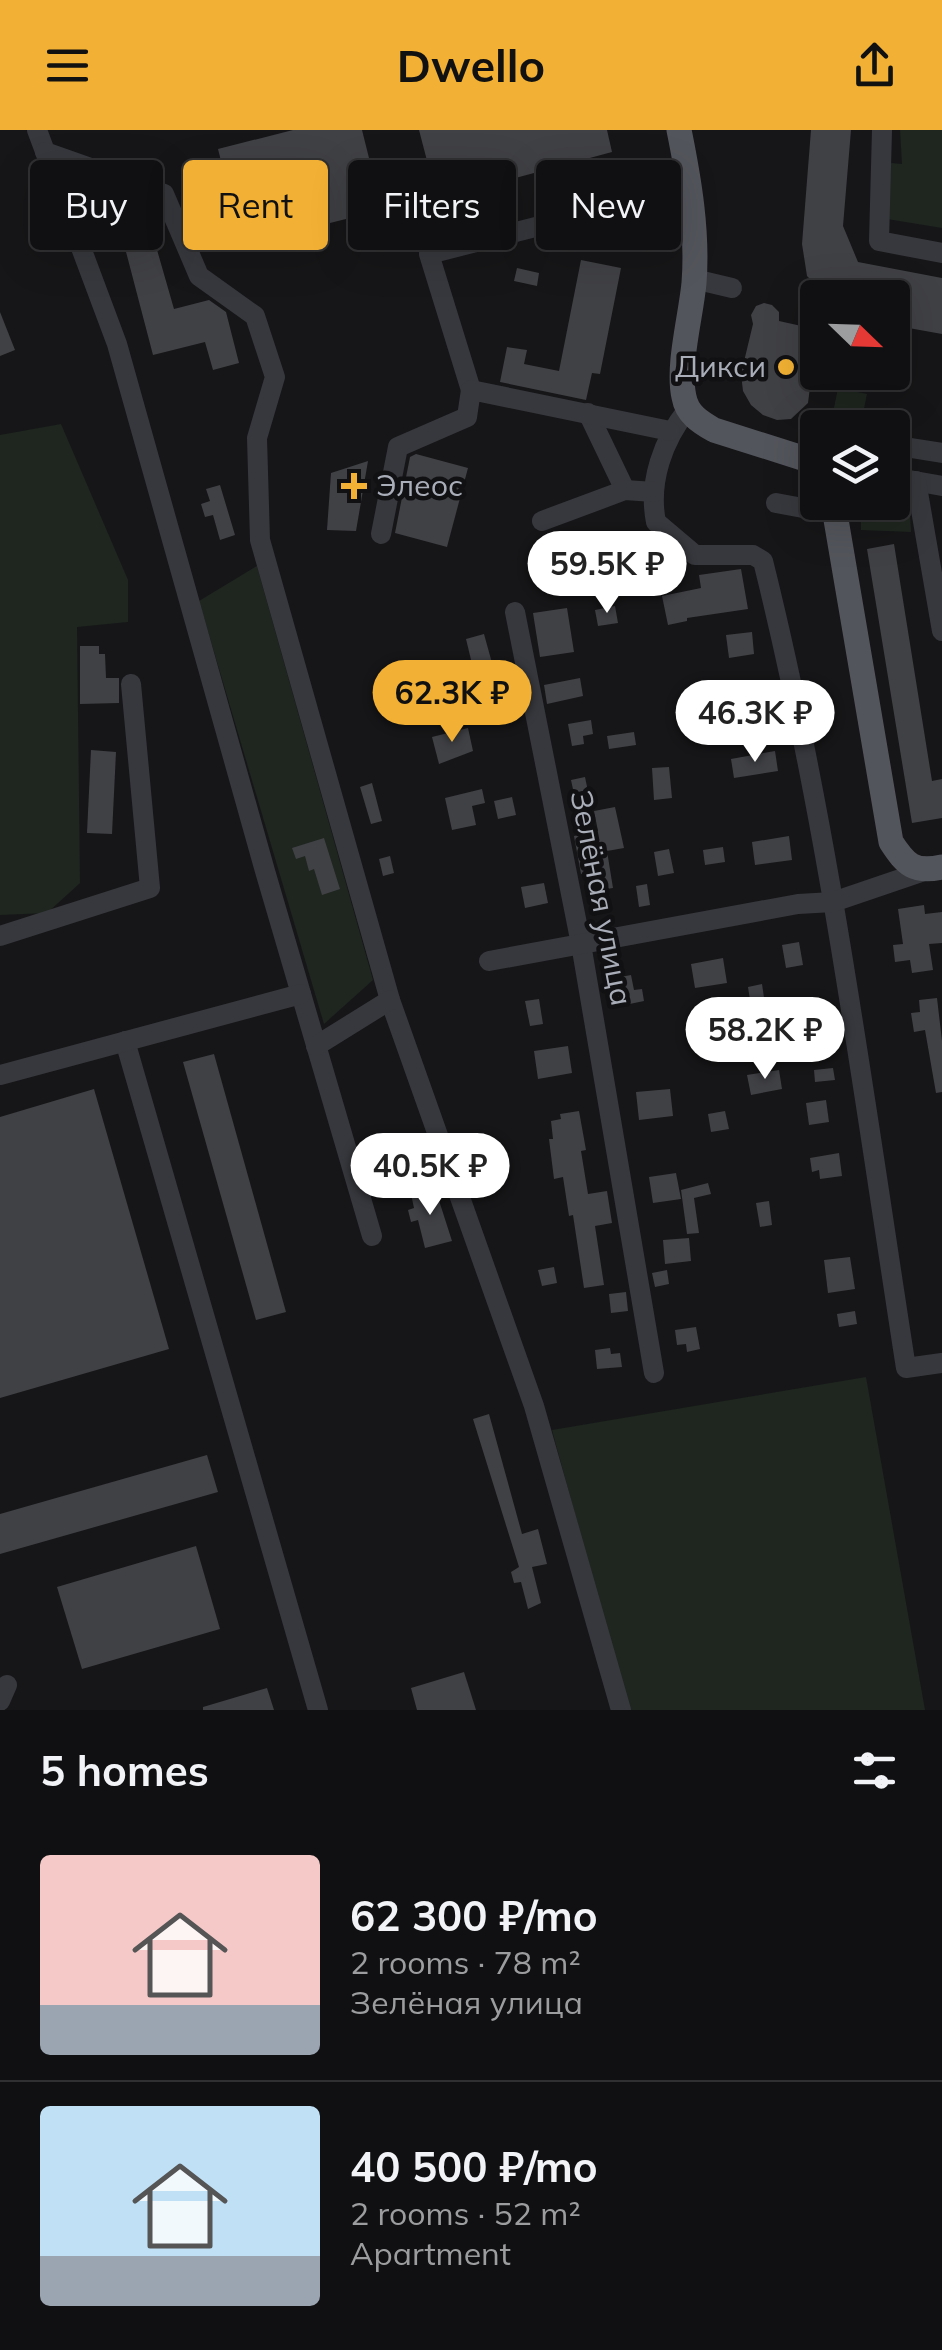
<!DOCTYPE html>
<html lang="en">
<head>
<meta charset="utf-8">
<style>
  :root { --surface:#101012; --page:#1e1e20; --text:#f1f3f6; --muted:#9c9d9f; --line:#303032; --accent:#f2b134 }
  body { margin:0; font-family:Mulish,sans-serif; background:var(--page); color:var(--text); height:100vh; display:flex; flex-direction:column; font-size:38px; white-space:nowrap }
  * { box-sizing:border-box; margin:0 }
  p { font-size:32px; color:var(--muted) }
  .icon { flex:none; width:55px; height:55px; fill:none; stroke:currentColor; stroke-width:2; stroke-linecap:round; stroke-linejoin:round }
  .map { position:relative; height:1580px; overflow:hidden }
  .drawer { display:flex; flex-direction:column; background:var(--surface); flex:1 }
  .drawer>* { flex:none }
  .top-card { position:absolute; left:30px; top:30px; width:882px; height:90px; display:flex; gap:20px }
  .needle { width:65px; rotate:113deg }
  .controls { position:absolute; left:800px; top:150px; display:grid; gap:20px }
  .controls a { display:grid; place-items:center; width:110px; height:110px; border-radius:10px; background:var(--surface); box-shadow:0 10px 40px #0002,0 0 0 2px var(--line); font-size:50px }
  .price { position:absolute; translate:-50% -85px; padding:0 22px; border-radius:35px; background:#fff; color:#222; font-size:32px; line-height:65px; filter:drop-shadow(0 2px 5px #0008) }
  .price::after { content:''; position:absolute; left:50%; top:60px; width:30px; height:22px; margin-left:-15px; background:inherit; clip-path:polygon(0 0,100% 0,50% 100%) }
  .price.selected { background:var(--accent); color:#111 }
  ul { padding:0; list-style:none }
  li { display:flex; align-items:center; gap:30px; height:250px; padding:0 40px }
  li+li { border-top:2px solid var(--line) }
  li span { display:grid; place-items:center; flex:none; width:280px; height:200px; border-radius:10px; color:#555 }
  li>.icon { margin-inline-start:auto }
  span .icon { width:120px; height:120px; fill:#fffc; stroke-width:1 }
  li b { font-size:42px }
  h2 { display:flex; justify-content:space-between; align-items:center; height:120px; padding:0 40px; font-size:42px }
  .pill { padding:0 35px; border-radius:10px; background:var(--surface); box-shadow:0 10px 40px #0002,0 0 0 2px var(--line); font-size:35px; line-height:90px }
  .pill.selected { background:var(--accent); color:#111 }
  header { display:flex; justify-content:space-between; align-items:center; height:130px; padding:0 40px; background:var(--accent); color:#111; font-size:45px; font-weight:700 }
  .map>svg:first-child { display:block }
  .green { fill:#1e261f }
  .building { fill:#404145 }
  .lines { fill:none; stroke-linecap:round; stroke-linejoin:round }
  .minor { stroke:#37383d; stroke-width:20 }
  .major { stroke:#53555c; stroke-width:25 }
  .poi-dot { fill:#f2b134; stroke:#111113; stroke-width:4 }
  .labels { text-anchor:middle; stroke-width:9; stroke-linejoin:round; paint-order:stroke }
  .poi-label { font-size:30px; fill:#a8adb8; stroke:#111113; text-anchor:end }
  .street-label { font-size:30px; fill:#a8adb8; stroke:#111113 }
</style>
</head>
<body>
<header><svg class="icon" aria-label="menu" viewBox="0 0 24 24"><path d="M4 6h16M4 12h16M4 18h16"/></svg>Dwello<svg class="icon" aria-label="share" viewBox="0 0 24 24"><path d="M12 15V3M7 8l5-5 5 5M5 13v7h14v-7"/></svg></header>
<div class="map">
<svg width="942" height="1580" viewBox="0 0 942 1580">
  <rect width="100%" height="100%" fill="#161618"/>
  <g class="green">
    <path d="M 900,0 L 942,0 L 942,98 L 887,89 L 891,33 L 902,34 Z"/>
    <path d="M 838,258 L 867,264 L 862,288 L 833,283 Z"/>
    <path d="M 61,294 L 128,450 L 128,492 L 77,497 L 80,753 L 47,783 L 0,785 L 0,305 Z"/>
    <path d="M 861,374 L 910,381 L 911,402 L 861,400 Z"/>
    <path d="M 257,436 L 373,850 L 324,894 L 199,471 Z"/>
    <path d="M 866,1247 L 925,1580 L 628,1580 L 552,1300 Z"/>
  </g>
  <g class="building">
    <path d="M 293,0 L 362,0 L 382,80 L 242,115 L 218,19 Z"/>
    <path d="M 419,0 L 607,0 L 612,22 L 437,69 Z"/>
    <path d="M 811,0 L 851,0 L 843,96 L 858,132 L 942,148 L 942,204 L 892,195 L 892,168 L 826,165 L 807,146 L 802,114 Z"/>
    <path d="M 137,69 L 143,71 L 174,179 L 209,170 L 226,182 L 239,233 L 213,240 L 205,212 L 153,225 L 114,76 Z"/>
    <path d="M 581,130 L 621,138 L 600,244 L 592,243 L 586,270 L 500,252 L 507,217 L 527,220 L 524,234 L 559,241 Z"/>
    <path d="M 517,138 L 539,143 L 537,156 L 514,151 Z"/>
    <path d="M 764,173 L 772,175 L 779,182 L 779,191 L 806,197 L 804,205 L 812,242 L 817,251 L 810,257 L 808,273 L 791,289 L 777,290 L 763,285 L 751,275 L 743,261 L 741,244 L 753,194 L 751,185 L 756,176 Z"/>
    <path d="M 0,182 L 15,220 L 0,226 Z"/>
    <path d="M 416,324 L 468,338 L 447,417 L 395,403 L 410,327 Z"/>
    <path d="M 368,331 L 356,401 L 327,400 L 331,343 Z"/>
    <path d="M 220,355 L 235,405 L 220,410 L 213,385 L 205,387 L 201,374 L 210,371 L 206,359 Z"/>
    <path d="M 894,414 L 932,651 L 942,649 L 942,688 L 912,693 L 867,419 Z"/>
    <path d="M 741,439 L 748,479 L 687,488 L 687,491 L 668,495 L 662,466 L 701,458 L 699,445 Z"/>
    <path d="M 615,476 L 618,493 L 598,496 L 595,480 Z"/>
    <path d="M 567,478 L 574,522 L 540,527 L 533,483 Z"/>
    <path d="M 752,502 L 754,524 L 729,528 L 726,505 Z"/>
    <path d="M 484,504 L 492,533 L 473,538 L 466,509 Z"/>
    <path d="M 80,516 L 99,516 L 99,524 L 105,524 L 106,548 L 119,548 L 119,573 L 80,574 Z"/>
    <path d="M 580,548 L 583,566 L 547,574 L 544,555 Z"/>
    <path d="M 756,556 L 761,577 L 743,581 L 738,560 Z"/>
    <path d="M 591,590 L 593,604 L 583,606 L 584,614 L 572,616 L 568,594 Z"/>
    <path d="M 777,590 L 779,607 L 765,609 L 762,592 Z"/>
    <path d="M 468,598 L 473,621 L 439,634 L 432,607 Z"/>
    <path d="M 634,602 L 636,615 L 609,619 L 607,606 Z"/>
    <path d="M 91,620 L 116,622 L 112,704 L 87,703 Z"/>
    <path d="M 775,621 L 778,641 L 734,648 L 731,629 Z"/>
    <path d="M 669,637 L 672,668 L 654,670 L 652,638 Z"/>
    <path d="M 585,647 L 590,671 L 576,673 L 571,650 Z"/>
    <path d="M 372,653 L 382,691 L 371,694 L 360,657 Z"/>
    <path d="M 482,659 L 485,673 L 472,676 L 476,695 L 452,700 L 445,668 Z"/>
    <path d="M 512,667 L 516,685 L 498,689 L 494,671 Z"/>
    <path d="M 615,677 L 624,718 L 607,721 L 613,758 L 599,760 L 596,741 L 581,744 L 574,706 L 598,701 L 594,681 Z"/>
    <path d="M 789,706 L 792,730 L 755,735 L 752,712 Z"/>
    <path d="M 324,708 L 340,759 L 322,765 L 314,739 L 309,741 L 305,726 L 296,729 L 292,718 Z"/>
    <path d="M 723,717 L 725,732 L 705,735 L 703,720 Z"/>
    <path d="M 669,719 L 674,743 L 658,746 L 654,722 Z"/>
    <path d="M 390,726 L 394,743 L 383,746 L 379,729 Z"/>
    <path d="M 544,753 L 548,773 L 525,778 L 521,757 Z"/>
    <path d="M 647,754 L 650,775 L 639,777 L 636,756 Z"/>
    <path d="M 924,775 L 925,784 L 942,782 L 942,813 L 929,814 L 933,840 L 912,843 L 910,830 L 895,832 L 893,815 L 903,814 L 898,779 Z"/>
    <path d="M 799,812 L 803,835 L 786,838 L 782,815 Z"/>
    <path d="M 723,828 L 727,853 L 695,858 L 691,834 Z"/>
    <path d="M 631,845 L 634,860 L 642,859 L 644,871 L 620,876 L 615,848 Z"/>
    <path d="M 762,854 L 766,881 L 752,883 L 748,857 Z"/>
    <path d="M 937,868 L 942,911 L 942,962 L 936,963 L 925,900 L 914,902 L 911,883 L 920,882 L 919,870 Z"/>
    <path d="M 539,869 L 543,894 L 530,896 L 525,871 Z"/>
    <path d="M 568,916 L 572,943 L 538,949 L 534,921 Z"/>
    <path d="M 214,924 L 286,1182 L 256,1190 L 183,932 Z"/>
    <path d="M 833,938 L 835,950 L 815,952 L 814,940 Z"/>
    <path d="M 779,940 L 782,959 L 751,965 L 747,945 Z"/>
    <path d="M 94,959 L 169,1219 L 0,1268 L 0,987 Z"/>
    <path d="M 670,959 L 673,986 L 639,990 L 636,962 Z"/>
    <path d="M 826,970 L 829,992 L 809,995 L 806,973 Z"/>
    <path d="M 579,981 L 586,1020 L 581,1021 L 588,1064 L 607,1061 L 612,1093 L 595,1096 L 604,1155 L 584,1158 L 573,1085 L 569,1086 L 563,1047 L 554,1049 L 549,1009 L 553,1009 L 551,991 L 561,989 L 560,984 Z"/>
    <path d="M 725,981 L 729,999 L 711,1002 L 708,984 Z"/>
    <path d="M 839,1023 L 842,1046 L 820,1049 L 819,1040 L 812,1042 L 810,1028 Z"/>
    <path d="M 676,1043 L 681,1069 L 653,1073 L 649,1047 Z"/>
    <path d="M 708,1053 L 711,1064 L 694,1068 L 699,1103 L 687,1104 L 681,1060 Z"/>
    <path d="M 435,1058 L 452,1111 L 425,1118 L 418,1090 L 411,1092 L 408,1080 L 414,1078 L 411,1064 Z"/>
    <path d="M 769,1071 L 772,1095 L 760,1097 L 756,1073 Z"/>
    <path d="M 689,1108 L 691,1131 L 665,1134 L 663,1110 Z"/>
    <path d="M 850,1127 L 855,1159 L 828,1163 L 824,1130 Z"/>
    <path d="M 554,1137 L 557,1153 L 542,1156 L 538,1140 Z"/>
    <path d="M 667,1140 L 669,1154 L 655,1157 L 652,1143 Z"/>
    <path d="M 626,1162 L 628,1181 L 611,1183 L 609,1164 Z"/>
    <path d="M 855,1181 L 857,1194 L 839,1197 L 837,1184 Z"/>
    <path d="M 696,1197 L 700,1219 L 687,1222 L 686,1214 L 677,1215 L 675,1200 Z"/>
    <path d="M 610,1218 L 611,1224 L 620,1223 L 622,1237 L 597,1239 L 595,1220 Z"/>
    <path d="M 489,1284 L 522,1404 L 538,1399 L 547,1434 L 532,1437 L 541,1473 L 528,1479 L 521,1452 L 514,1453 L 511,1442 L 519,1437 L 473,1289 Z"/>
    <path d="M 207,1325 L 218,1362 L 0,1424 L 0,1384 Z"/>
    <path d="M 196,1416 L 220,1499 L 82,1539 L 57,1457 Z"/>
    <path d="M 464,1542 L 476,1580 L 417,1580 L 411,1558 Z"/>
    <path d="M 267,1558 L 274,1580 L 203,1580 L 203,1577 Z"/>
  </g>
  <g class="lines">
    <g class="minor">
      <path d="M 37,0 L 117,214 L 265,741 L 372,1106"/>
      <path d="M 882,0 L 879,111 L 942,123"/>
      <path d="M 45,22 L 164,64 L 199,146 L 255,186 L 275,247 L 257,308 L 260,410 L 390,870 L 534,1276 L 621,1580"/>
      <path d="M 694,149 L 732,158"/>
      <path d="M 471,260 L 429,124 L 626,74"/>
      <path d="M 688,279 C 663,310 648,352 656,392 L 695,425 L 753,425 L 763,431 C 829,696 864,969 906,1238 L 942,1233"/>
      <path d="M 588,283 L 625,360"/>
      <path d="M 892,315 L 942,323"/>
      <path d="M 892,347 L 942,356"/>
      <path d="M 916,351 L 942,501"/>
      <path d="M 776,373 L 835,384"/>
      <path d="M 542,391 L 625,360 L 654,362"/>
      <path d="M 381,404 L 398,317 L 467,287 L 471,260 L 670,301"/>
      <path d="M 515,482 L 581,814 L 654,1243"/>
      <path d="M 0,806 L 150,758 L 131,554"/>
      <path d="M 489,831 L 798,774 L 833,772 L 924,741"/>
      <path d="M 125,911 L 318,1580"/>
      <path d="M 316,916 L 390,870"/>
      <path d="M 0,945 L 301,864"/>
      <path d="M 0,1571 L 7,1555"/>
    </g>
    <g class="major">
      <path d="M 679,0 C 689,49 698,102 694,153 C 691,186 677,236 684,267 C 687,284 700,292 714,300 L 818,333"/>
      <path d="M 833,372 L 891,712 C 906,735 914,743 942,737"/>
    </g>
  </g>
  <g class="poi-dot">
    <circle cx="786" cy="237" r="10"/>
    <path d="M349 341h10v10h10v10h-10v10h-10v-10h-10v-10h10z"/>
  </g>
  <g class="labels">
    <g class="poi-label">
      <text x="766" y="247">Дикси</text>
      <text x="376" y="366" text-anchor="start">Элеос</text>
    </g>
    <g class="street-label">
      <text transform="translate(601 768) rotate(79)" y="10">Зелёная улица</text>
    </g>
  </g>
</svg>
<div class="controls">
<a><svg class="needle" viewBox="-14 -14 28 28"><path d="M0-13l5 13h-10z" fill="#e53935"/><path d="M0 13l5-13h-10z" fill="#9c9d9f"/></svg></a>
<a><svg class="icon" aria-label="layers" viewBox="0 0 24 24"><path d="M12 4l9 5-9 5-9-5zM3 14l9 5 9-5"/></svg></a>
</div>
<b class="price" style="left:607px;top:486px">59.5K ₽</b>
<b class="price selected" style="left:452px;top:615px">62.3K ₽</b>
<b class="price" style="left:755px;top:635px">46.3K ₽</b>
<b class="price" style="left:765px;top:952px">58.2K ₽</b>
<b class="price" style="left:430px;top:1088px">40.5K ₽</b>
<div class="top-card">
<a class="pill">Buy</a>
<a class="pill selected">Rent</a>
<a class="pill">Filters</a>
<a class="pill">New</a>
</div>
</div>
<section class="drawer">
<h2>5 homes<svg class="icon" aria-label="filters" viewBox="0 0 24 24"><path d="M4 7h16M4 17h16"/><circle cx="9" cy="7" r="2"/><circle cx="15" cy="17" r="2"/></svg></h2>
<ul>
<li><span style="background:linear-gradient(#f6c9c9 75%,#9aa5b1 0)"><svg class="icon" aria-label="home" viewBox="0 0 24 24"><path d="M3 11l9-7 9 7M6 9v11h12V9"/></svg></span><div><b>62 300 ₽/mo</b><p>2 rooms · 78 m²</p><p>Зелёная улица</p></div></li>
<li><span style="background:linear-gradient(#bfe0f5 75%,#9aa5b1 0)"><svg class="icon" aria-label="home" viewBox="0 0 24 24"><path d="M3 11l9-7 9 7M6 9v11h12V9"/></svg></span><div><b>40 500 ₽/mo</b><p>2 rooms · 52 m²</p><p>Apartment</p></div></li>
</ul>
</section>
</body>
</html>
